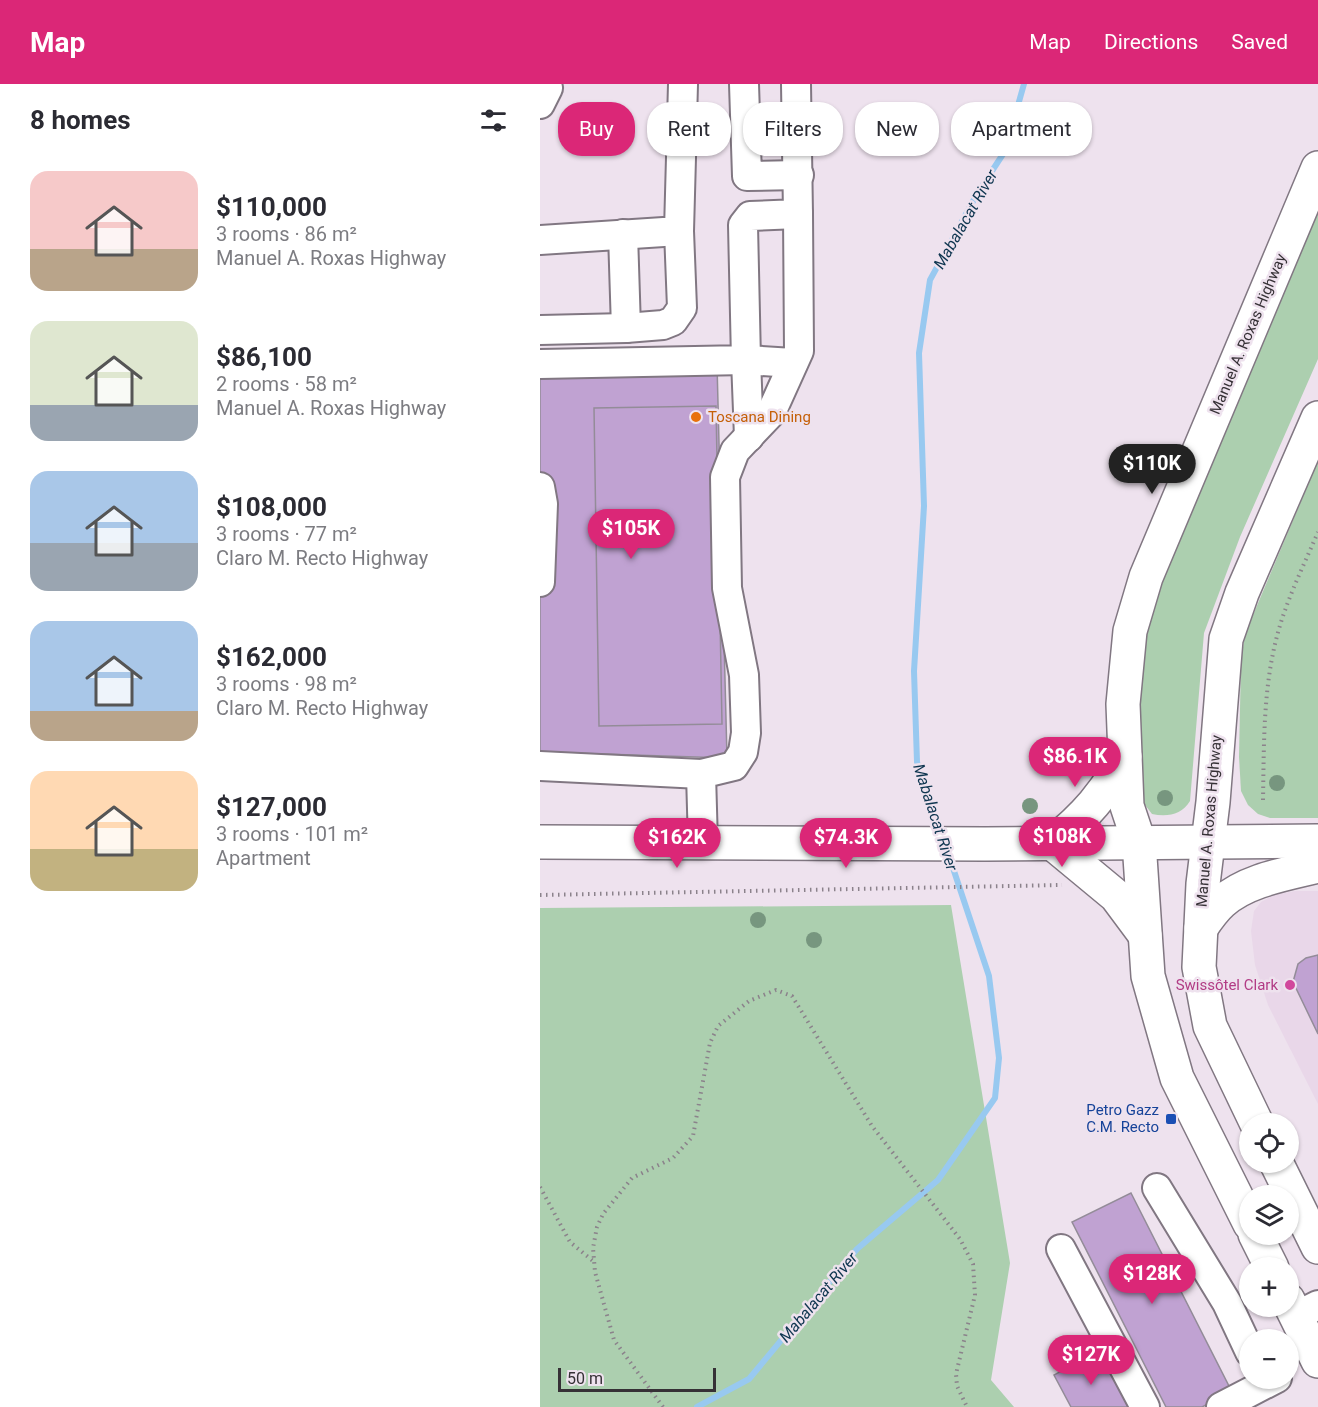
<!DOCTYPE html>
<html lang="en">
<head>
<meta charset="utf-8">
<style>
  :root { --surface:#fff; --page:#f2f2f3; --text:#2b2b33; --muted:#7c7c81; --accent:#db2777 }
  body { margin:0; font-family:Roboto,sans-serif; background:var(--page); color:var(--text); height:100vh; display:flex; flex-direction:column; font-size:22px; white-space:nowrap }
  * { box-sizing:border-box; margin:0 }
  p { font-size:20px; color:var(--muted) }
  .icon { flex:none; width:33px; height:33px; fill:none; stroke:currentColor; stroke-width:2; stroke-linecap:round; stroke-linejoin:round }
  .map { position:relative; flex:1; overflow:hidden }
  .panel { display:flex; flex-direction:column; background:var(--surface); width:540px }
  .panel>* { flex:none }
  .banner { position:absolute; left:18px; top:18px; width:570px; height:54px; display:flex; gap:12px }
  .fabs { position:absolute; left:699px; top:1029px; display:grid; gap:12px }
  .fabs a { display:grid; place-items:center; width:60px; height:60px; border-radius:50%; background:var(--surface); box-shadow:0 2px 4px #0004; font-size:30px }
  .scale { position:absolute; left:18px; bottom:15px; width:158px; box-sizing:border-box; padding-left:6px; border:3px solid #363136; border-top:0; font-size:16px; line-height:21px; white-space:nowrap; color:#363136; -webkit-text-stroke:4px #eee2ee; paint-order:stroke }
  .price { position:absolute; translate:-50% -51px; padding:0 14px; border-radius:21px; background:var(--accent); color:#fff; font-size:20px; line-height:39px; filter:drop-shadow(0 2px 3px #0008) }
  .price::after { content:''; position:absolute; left:50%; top:36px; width:18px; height:14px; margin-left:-9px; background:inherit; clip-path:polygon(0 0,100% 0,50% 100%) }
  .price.active { background:#222; color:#fff }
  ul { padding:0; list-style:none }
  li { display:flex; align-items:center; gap:18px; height:150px; padding:0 30px }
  li span { display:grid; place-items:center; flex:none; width:168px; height:120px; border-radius:18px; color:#555 }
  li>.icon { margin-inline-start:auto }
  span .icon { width:72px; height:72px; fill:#fffc; stroke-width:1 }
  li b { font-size:26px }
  h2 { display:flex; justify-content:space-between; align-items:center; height:72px; padding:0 30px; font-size:26px }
  .tag { padding:0 21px; border-radius:24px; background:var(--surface); box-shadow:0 2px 4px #0004; font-size:21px; line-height:54px }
  .tag.active { background:var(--accent); color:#fff }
  header { display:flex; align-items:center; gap:36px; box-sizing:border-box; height:84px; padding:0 30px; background:var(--accent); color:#fff }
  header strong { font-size:28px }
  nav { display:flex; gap:33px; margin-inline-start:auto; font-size:21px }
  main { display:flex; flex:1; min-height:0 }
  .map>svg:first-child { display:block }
  .built { fill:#e9d7e9 }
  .green { fill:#accfaf }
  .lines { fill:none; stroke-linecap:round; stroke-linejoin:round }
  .stream { stroke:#98c9f0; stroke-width:6 }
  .building { fill:#c0a2d2; stroke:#938c98; stroke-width:1.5 }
  .minor-casing { stroke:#817782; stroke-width:32 }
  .major-casing { stroke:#817782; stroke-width:36 }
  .path { stroke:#8b828b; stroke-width:4; stroke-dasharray:1.5 4.5; stroke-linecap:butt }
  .minor { stroke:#fff; stroke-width:28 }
  .major { stroke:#fff; stroke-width:33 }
  .tree { fill:#77967f }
  .food-dot { fill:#e8710a; stroke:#eee2ee; stroke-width:2 }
  .hotel-dot { fill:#d1479c; stroke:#eee2ee; stroke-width:2 }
  .transit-dot { fill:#1a4fb4; stroke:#eee2ee; stroke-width:2 }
  .labels { text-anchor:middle; stroke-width:5; stroke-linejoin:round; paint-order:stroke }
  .street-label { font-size:15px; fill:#363136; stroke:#eee2ee }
  .food-label { font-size:15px; fill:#c56008; stroke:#eee2ee; text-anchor:start }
  .hotel-label { font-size:15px; fill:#b23c85; stroke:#eee2ee; text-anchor:end }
  .transit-label { font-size:15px; fill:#164399; stroke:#eee2ee; text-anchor:end }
  .water-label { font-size:16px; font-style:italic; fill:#0e354f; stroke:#eee2ee }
</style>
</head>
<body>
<header>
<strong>Map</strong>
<nav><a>Map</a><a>Directions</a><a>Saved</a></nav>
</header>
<main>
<section class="panel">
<h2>8 homes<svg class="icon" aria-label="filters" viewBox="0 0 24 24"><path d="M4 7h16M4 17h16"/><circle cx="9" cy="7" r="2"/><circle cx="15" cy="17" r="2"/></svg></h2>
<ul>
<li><span style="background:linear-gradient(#f6c9c9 65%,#b9a48a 0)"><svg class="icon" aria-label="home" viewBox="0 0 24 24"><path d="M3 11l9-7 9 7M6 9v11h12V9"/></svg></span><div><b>$110,000</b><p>3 rooms · 86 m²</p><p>Manuel A. Roxas Highway</p></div></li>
<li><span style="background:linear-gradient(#dfe7d0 70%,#9aa5b1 0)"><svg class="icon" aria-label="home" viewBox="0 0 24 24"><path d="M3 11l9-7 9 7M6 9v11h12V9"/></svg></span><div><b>$86,100</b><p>2 rooms · 58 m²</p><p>Manuel A. Roxas Highway</p></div></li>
<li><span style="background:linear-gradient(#a9c7e8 60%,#9aa5b1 0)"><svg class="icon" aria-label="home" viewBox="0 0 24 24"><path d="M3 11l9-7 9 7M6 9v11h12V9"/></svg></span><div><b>$108,000</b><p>3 rooms · 77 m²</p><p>Claro M. Recto Highway</p></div></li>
<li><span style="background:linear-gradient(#a9c7e8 75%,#b9a48a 0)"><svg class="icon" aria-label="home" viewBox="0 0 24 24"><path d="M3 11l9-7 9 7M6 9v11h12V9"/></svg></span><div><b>$162,000</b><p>3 rooms · 98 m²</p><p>Claro M. Recto Highway</p></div></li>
<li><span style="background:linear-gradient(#ffd9b3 65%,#c2b280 0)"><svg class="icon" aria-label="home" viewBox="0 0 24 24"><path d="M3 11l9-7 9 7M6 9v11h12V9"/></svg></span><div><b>$127,000</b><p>3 rooms · 101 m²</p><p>Apartment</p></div></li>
</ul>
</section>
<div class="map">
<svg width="778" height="1323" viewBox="0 0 778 1323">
  <rect width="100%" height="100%" fill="#eee2ee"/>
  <path class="built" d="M 755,807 L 778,807 L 778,1020 L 728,921 L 715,881 L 711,847 L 714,827 L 721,818 L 734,811 Z"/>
  <g class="green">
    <path d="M 778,109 L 778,275 L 700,453 L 664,549 L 650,717 C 642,731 627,733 612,730 L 602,717 L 596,613 L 601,543 Z"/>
    <path d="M 778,377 L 778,734 L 730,734 L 718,730 L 708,721 L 701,707 L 699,673 L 701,577 L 705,550 Z"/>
    <path d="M 411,821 L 470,1179 L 451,1296 L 474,1323 L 0,1323 L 0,824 Z"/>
  </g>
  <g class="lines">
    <g class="stream">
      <path d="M 402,751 L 377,678 L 374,587 L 384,422 L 379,269 L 390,196 L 437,110 L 465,67 L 484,0"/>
      <path d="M 157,1323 L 209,1295 L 317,1165 L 398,1096 L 455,1014 L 459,974 L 449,892 L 408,769"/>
    </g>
  </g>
  <g class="building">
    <path d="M 0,276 L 177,280 L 187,674 L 0,668 Z"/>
    <path d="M 176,322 L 182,640 L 59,642 L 54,324 Z"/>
    <path d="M 778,871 L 778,950 L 753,898 L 758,880 L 766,874 Z"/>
    <path d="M 591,1109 L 692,1308 L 662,1323 L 626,1323 L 532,1138 Z"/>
    <path d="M 549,1272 L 558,1289 L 569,1283 L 591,1323 L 531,1323 L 514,1291 Z"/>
  </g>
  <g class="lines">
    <g class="minor-casing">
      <g id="minor">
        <path d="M 204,0 L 207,92 L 259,91"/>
        <path d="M 0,20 L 8,4"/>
        <path d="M 83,150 L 86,244"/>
        <path d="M 0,156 L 139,147 L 143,0"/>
        <path d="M 0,246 L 86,244 L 123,241 L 133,237 L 142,224 L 139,147"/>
        <path d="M 0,280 L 206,276 L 203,141 L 210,132 L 258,130 L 256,0"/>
        <path d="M 209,353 L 206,276 L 253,279"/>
        <path d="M 0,403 L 3,420 L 0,498"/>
        <path d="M 0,682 L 161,690"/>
        <path d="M 163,760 L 161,690 L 194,682 L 203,668 L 206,649 L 204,591 L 187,504 L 185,393 L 195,367 L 231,329 L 259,267 L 258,130"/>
        <path d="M 617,1104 L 687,1219 L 710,1268"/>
        <path d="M 521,1165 L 605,1323"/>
        <path d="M 756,1232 L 778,1221"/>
        <path d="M 681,1323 L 737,1294"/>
      </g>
    </g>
    <g class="major-casing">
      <g id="major">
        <path d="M 585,672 C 567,708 544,734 512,759 L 576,812 L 605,851"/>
        <path d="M 0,758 L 445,760 L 778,757"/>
        <path d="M 661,844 C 667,835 674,825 682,818 C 707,796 746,790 778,782"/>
        <path d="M 717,1040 L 670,942 L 659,883 L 663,800 L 673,718 L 686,555 L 702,509 L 778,334"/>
        <path d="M 736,1078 L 778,1163"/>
        <path d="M 710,1140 L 637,994 L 608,892 L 599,758 L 587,722 L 583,620 L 590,547 L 606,493 L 778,84"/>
        <path d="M 715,1150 L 732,1184"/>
        <path d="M 748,1216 L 778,1277"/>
      </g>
    </g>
    <g class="path">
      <path d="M 723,716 C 724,662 723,608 736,556 C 745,519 763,483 778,448"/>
      <path d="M 0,811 L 522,801"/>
      <path d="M 0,1103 L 30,1158 L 53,1177"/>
      <path d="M 123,1323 L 74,1256 L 55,1188 L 53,1164 L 57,1143 L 63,1130 L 92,1094 L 133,1074 L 153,1052 L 170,959 L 178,942 L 209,917 L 236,906 L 252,912 L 332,1042 L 420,1155 L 433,1180 L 435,1211 L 416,1290 L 417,1302 L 427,1323"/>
    </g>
    <use href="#minor" class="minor"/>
    <use href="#major" class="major"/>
  </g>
  <g class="tree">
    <circle cx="737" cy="699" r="8"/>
    <circle cx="625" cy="714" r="8"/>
    <circle cx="490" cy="722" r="8"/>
    <circle cx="218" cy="836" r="8"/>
    <circle cx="274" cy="856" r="8"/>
  </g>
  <circle class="food-dot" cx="156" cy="333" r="6"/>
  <circle class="hotel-dot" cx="750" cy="901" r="6"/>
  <rect class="transit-dot" x="625" y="1029" width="12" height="12" rx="3"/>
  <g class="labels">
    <g class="street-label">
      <text transform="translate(708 250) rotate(-67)" y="5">Manuel A. Roxas Highway</text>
      <text transform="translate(669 737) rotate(-85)" y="5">Manuel A. Roxas Highway</text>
    </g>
    <g class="food-label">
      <text x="168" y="338">Toscana Dining</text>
    </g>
    <g class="hotel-label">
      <text x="738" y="906">Swissôtel Clark</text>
    </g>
    <g class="transit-label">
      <text x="619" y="1031">Petro Gazz<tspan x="619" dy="17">C.M. Recto</tspan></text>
    </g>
    <g class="water-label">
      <text transform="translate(425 135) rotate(-60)" y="6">Mabalacat River</text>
      <text transform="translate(396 733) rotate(72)" y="6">Mabalacat River</text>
      <text transform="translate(278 1213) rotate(-50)" y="6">Mabalacat River</text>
    </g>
  </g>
</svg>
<div class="fabs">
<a><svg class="icon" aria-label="locate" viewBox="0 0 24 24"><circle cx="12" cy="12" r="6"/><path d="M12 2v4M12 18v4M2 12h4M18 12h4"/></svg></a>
<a><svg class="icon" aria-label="layers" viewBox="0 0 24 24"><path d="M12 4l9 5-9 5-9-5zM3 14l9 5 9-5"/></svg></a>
<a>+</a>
<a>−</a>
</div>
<div class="scale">50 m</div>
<b class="price active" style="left:612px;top:411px">$110K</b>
<b class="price" style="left:91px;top:476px">$105K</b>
<b class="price" style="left:535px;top:704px">$86.1K</b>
<b class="price" style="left:522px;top:784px">$108K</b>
<b class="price" style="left:137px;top:785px">$162K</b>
<b class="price" style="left:306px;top:785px">$74.3K</b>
<b class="price" style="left:612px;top:1221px">$128K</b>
<b class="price" style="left:551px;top:1302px">$127K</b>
<div class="banner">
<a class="tag active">Buy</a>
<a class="tag">Rent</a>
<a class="tag">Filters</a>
<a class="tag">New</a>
<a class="tag">Apartment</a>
</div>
</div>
</main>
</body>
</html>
